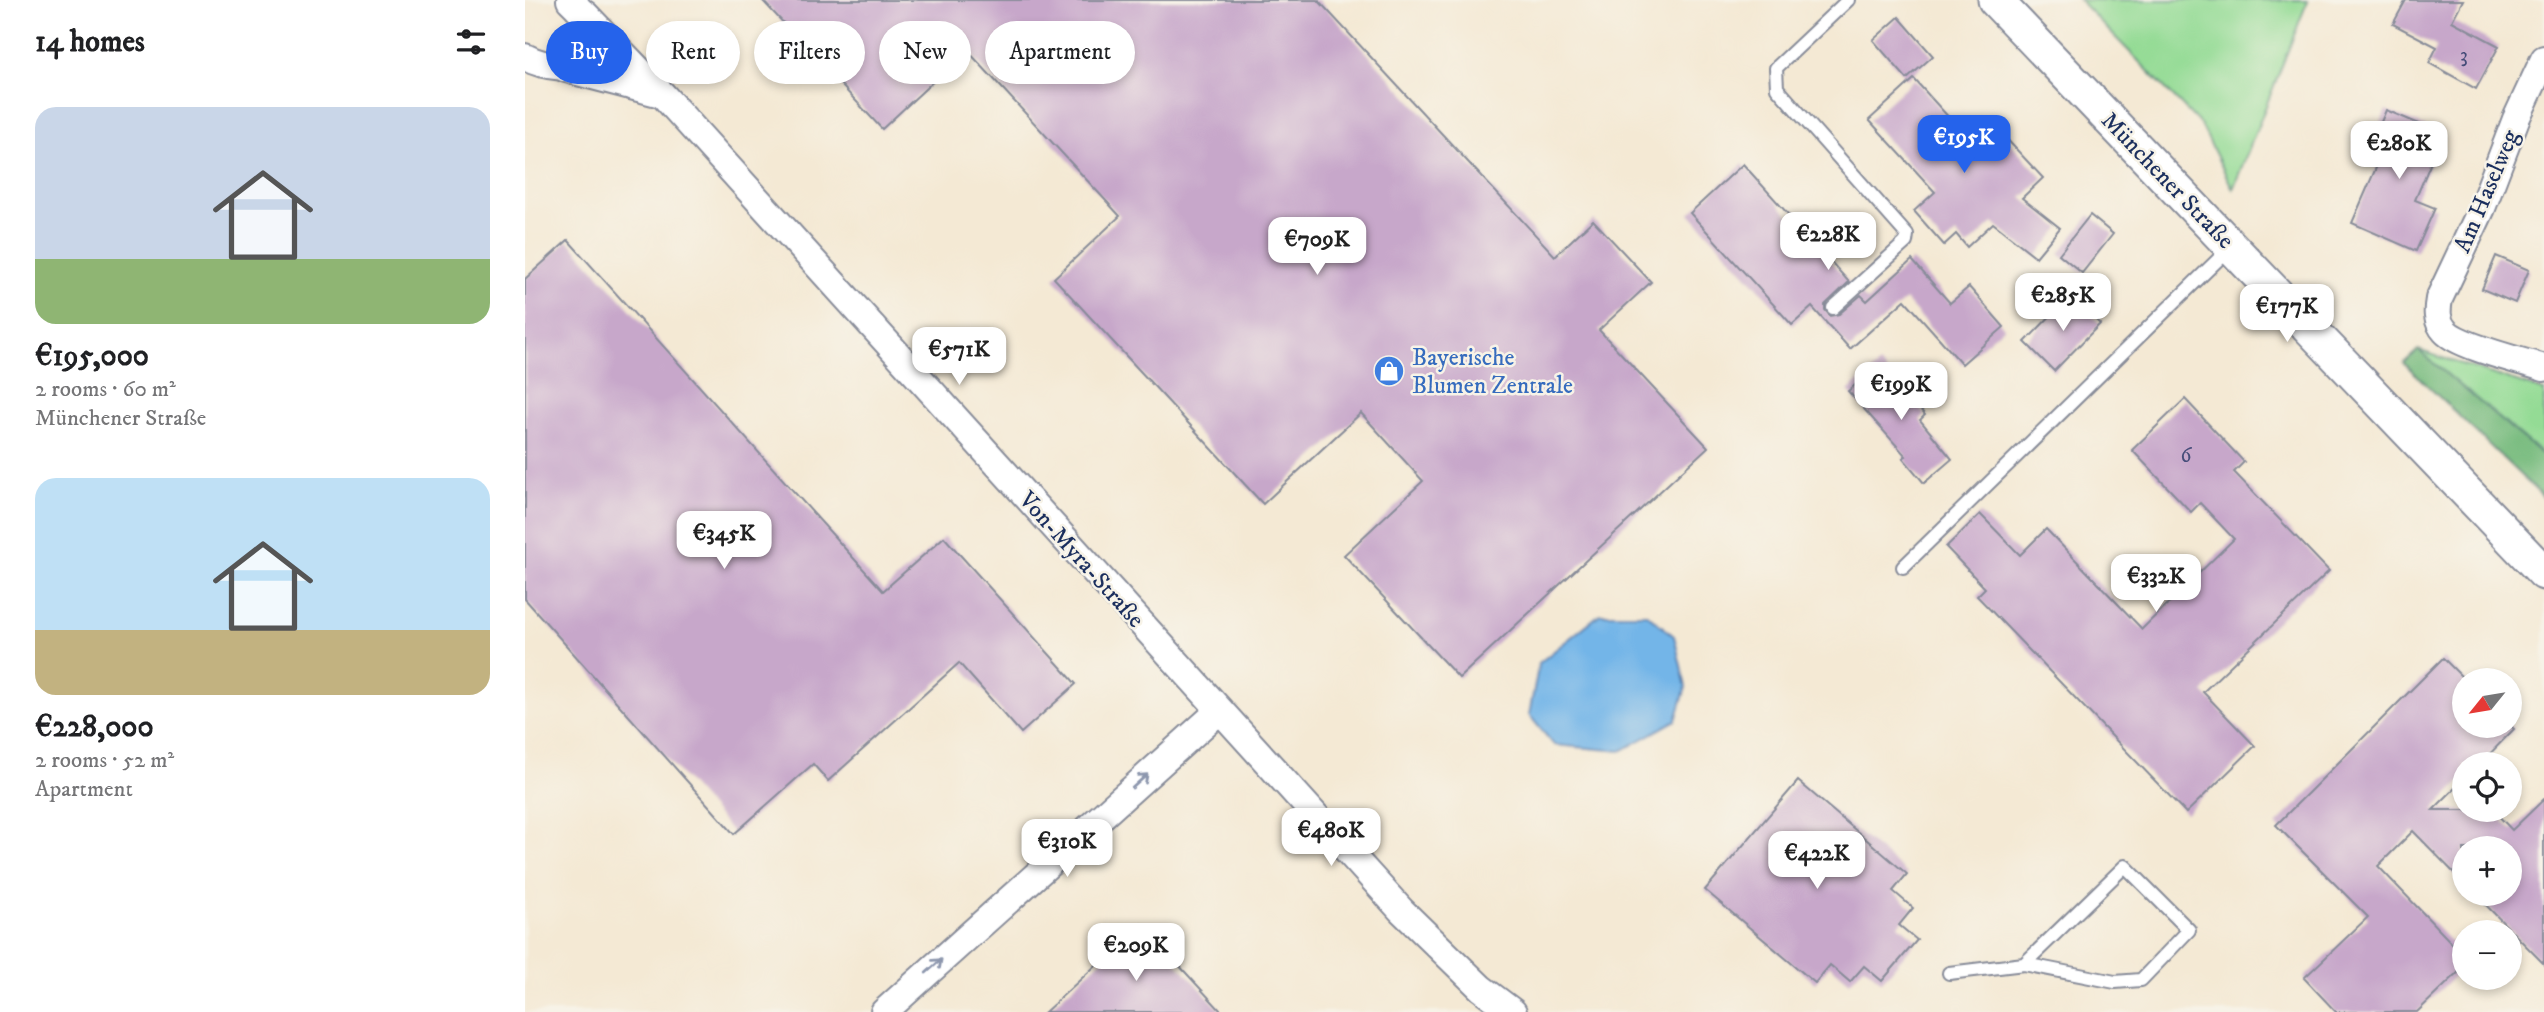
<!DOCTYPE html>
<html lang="en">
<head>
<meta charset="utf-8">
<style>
  :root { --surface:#fff; --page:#f2f2f2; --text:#202124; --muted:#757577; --accent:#2563eb }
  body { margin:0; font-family:"IM FELL DW Pica",serif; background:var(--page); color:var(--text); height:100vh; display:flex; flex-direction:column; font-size:26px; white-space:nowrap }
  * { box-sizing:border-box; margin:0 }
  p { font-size:23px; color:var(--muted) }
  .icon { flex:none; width:38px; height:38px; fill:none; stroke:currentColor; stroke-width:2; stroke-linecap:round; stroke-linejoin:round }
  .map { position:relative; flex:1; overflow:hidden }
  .side { display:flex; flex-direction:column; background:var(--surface); width:525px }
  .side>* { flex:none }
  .hud { position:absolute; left:21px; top:21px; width:665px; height:63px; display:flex; gap:14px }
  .needle { width:46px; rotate:240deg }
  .fabs { position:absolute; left:1927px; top:668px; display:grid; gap:14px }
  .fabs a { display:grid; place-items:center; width:70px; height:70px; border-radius:50%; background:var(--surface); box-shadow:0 4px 10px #0003; font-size:35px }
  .price { position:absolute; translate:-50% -60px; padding:0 16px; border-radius:14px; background:#fff; color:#222; font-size:23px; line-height:46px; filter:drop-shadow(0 2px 4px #0008) }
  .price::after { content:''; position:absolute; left:50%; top:42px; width:21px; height:16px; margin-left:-10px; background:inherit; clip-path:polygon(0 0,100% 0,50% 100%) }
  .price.on { background:var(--accent); color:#fff }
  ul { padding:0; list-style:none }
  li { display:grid; align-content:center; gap:14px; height:371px; padding:0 35px }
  li span { display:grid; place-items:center; height:217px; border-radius:21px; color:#555 }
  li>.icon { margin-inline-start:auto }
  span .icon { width:126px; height:126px; fill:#fffc; stroke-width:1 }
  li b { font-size:30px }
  h2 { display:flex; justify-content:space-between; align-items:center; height:84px; padding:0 35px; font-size:30px }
  .pill { padding:0 24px; border-radius:32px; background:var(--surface); box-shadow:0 4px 10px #0003; font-size:24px; line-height:63px }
  .pill.on { background:var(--accent); color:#fff }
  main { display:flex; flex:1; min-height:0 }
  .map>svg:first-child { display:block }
  .green { fill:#94db95; stroke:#58857a; stroke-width:2 }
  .forest { fill:#77bb7e; stroke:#49756e; stroke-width:2 }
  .water { fill:#73b5e8; stroke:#4772a3; stroke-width:2 }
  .building { fill:#c7a7ca }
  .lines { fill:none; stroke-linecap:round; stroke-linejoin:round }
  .service-casing { stroke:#888c99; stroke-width:16 }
  .minor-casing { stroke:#888c99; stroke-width:30 }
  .tertiary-casing { stroke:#888c99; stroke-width:37 }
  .service { stroke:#fff; stroke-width:12 }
  .minor { stroke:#fff; stroke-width:26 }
  .tertiary { stroke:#fff; stroke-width:33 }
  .oneway { stroke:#8d97ae }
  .labels { text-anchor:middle; stroke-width:5; stroke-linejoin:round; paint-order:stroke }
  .number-label { font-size:21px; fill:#464d79 }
  .street-label { font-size:24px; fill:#1b2f5e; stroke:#f7f3e8 }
  .shop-label { font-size:24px; fill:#366cbe; stroke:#f7f3e8; text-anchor:start }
</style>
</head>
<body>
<main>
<section class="side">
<h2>14 homes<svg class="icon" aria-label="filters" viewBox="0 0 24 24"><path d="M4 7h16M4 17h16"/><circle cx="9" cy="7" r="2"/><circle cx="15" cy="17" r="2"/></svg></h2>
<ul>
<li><span style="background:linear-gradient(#c9d6e8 70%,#8fb573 0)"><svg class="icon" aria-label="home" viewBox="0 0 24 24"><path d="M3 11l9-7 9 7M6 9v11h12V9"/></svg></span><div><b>€195,000</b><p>2 rooms · 60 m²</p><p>Münchener Straße</p></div></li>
<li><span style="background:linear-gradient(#bfe0f5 70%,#c2b280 0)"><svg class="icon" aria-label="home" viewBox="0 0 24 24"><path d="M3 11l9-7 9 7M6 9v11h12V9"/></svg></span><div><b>€228,000</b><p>2 rooms · 52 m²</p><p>Apartment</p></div></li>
</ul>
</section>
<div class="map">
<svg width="2019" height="1012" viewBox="0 0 2019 1012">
  <rect width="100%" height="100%" fill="#f7f3e8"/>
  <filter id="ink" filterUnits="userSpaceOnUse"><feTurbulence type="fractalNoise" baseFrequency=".0143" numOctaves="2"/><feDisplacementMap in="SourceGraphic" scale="14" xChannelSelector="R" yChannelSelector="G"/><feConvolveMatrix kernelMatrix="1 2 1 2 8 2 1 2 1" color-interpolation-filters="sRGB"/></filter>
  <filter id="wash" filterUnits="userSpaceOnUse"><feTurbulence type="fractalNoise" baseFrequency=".00686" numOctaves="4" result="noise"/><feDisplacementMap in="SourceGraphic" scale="28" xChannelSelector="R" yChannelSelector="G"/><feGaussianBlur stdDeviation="1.57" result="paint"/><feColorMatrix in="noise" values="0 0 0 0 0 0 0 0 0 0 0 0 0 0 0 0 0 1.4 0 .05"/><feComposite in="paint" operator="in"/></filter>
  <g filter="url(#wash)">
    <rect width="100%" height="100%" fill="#f4e9d4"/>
    <g class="green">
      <path d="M 1554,0 L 1783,0 L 1708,189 L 1676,125 Z"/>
      <path d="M 1893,350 L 2019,391 L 2019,456 Z"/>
    </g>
    <path class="forest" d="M 1893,350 L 2019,456 L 2019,498 L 1879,363 Z"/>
    <path class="water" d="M 1075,614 L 1122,614 L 1149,636 L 1161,687 L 1151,720 L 1096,751 L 1029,745 L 1004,715 L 1014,663 Z"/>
    <g id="blocks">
      <g class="building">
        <path d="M 237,0 L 793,0 L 1030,256 L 1068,220 L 1126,282 L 1074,330 L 1183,447 L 934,678 L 819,555 L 898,481 L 836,413 L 738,504 L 529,278 L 595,216 L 442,50 L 357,129 Z"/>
        <path d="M 1881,0 L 1938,0 L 1927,21 L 1974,46 L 1951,89 L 1904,63 L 1912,47 L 1868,24 Z"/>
        <path d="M 1374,17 L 1408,56 L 1382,79 L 1348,40 Z"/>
        <path d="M 1389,79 L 1456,153 L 1477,134 L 1518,178 L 1497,198 L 1535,228 L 1511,257 L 1468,223 L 1442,247 L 1431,234 L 1419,245 L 1389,211 L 1410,192 L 1344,120 Z"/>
        <path d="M 1861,110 L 1918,134 L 1890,200 L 1910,208 L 1891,251 L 1827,223 L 1854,161 L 1842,155 Z"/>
        <path d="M 1218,164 L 1324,282 L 1300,305 L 1300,310 L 1305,316 L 1314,314 L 1336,295 L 1342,301 L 1387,260 L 1425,303 L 1444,287 L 1479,327 L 1437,364 L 1380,300 L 1325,349 L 1287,307 L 1267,325 L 1165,213 Z"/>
        <path d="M 1565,215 L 1588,234 L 1557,273 L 1534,254 Z"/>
        <path d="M 43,240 L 358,591 L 419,537 L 551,684 L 496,733 L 434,663 L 303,781 L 288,764 L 209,834 L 0,599 L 0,279 Z"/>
        <path d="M 1971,256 L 2004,270 L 1990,303 L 1957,289 Z"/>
        <path d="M 1546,295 L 1575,324 L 1529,371 L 1500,342 Z"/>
        <path d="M 1355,364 L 1400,415 L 1395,420 L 1427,459 L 1399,483 L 1378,458 L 1381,456 L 1323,391 Z"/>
        <path d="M 1660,399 L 1719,462 L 1709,472 L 1804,571 L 1678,692 L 1730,746 L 1661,813 L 1452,596 L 1460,588 L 1421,547 L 1455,514 L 1495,555 L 1521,529 L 1617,629 L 1709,539 L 1675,503 L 1666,512 L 1607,450 Z"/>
        <path d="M 1918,658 L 1941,681 L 1939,681 L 1939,726 L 1984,726 L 1984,724 L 1989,729 L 1954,765 L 1939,765 L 1939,779 L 1908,810 L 1968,810 L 1987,830 L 2019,799 L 2019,964 L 1950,894 L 1984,894 L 1984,849 L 1939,849 L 1939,883 L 1888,831 L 1853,866 L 1939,956 L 1939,967 L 1892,1012 L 1811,1012 L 1779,978 L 1843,917 L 1751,825 Z"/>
        <path d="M 1273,781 L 1382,874 L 1368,891 L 1388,908 L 1374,925 L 1392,940 L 1357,981 L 1339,966 L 1325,982 L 1305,965 L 1290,983 L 1180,890 Z"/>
        <path d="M 616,924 L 697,1012 L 520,1012 Z"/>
      </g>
    </g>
  </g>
  <g filter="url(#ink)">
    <use href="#blocks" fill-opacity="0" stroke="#888c99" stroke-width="2"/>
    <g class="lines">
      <g class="service-casing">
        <g id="service">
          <path d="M 1308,308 L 1381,242 L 1382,235 L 1252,88 L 1251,68 L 1323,0"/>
          <path d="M 1378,567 L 1706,247"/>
          <path d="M 1424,973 L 1499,964 L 1590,982 L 1616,980 L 1664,930 L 1600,866 L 1499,964"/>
        </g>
      </g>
      <g class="minor-casing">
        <g id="minor">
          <path d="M 60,14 L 138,95 L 876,910 L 956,988 L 988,1012"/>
          <path d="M 0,57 C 17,66 52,73 68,59 C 71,57 73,53 75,50 C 70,28 61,15 45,0"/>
          <path d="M 2019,59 L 1991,119 L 1957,208 L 1914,299 C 1912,310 1911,321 1920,331 C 1933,346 1997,361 2019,368"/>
          <path d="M 41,69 L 136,94"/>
          <path d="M 359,1012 L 694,711"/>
        </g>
      </g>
      <g class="tertiary-casing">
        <path id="tertiary" d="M 1470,0 L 2019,573"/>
      </g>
      <use href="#service" class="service"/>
      <use href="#minor" class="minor"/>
      <use href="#tertiary" class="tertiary"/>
    </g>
    <defs><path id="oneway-shaft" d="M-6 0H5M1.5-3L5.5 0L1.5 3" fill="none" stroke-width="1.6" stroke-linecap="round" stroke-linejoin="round" transform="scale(1.75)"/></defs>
    <g class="oneway">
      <use href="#oneway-shaft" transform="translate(615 781) rotate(-42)"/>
      <use href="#oneway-shaft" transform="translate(409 966) rotate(-42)"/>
    </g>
  </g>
  <defs>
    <g id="shop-disc" transform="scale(1.575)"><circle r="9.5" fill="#3f7fe0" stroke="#f7f3e8"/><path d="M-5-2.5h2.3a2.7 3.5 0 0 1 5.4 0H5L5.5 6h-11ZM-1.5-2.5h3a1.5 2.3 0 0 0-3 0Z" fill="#fff"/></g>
  </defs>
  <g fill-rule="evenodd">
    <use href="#shop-disc" x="864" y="371"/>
  </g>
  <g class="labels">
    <g class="number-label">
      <text x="1939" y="62">3</text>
      <text x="1661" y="462">6</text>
    </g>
    <g class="street-label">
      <text transform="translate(1643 180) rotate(46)" y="8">Münchener Straße</text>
      <text transform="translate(1961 191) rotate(-67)" y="8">Am Haselweg</text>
      <text transform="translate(557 559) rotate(48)" y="8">Von-Myra-Straße</text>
    </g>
    <g class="shop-label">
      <text x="887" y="365">Bayerische<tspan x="887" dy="28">Blumen Zentrale</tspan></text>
    </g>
  </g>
</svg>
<div class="fabs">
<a><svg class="needle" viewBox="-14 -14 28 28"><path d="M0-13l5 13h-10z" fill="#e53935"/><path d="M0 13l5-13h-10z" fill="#757577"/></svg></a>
<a><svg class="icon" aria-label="locate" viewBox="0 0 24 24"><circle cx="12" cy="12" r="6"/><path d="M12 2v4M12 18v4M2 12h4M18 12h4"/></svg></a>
<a>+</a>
<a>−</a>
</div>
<b class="price on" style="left:1439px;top:175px">€195K</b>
<b class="price" style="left:1874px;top:181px">€280K</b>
<b class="price" style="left:1303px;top:272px">€228K</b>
<b class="price" style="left:792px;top:277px">€709K</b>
<b class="price" style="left:1538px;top:333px">€285K</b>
<b class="price" style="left:1762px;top:344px">€177K</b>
<b class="price" style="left:434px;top:387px">€571K</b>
<b class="price" style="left:1376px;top:422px">€199K</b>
<b class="price" style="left:199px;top:571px">€345K</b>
<b class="price" style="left:1631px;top:614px">€332K</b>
<b class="price" style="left:806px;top:868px">€480K</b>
<b class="price" style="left:542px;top:879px">€310K</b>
<b class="price" style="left:1292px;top:891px">€422K</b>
<b class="price" style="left:611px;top:983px">€209K</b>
<div class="hud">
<a class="pill on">Buy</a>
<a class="pill">Rent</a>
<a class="pill">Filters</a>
<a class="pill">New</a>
<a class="pill">Apartment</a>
</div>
</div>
</main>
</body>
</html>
